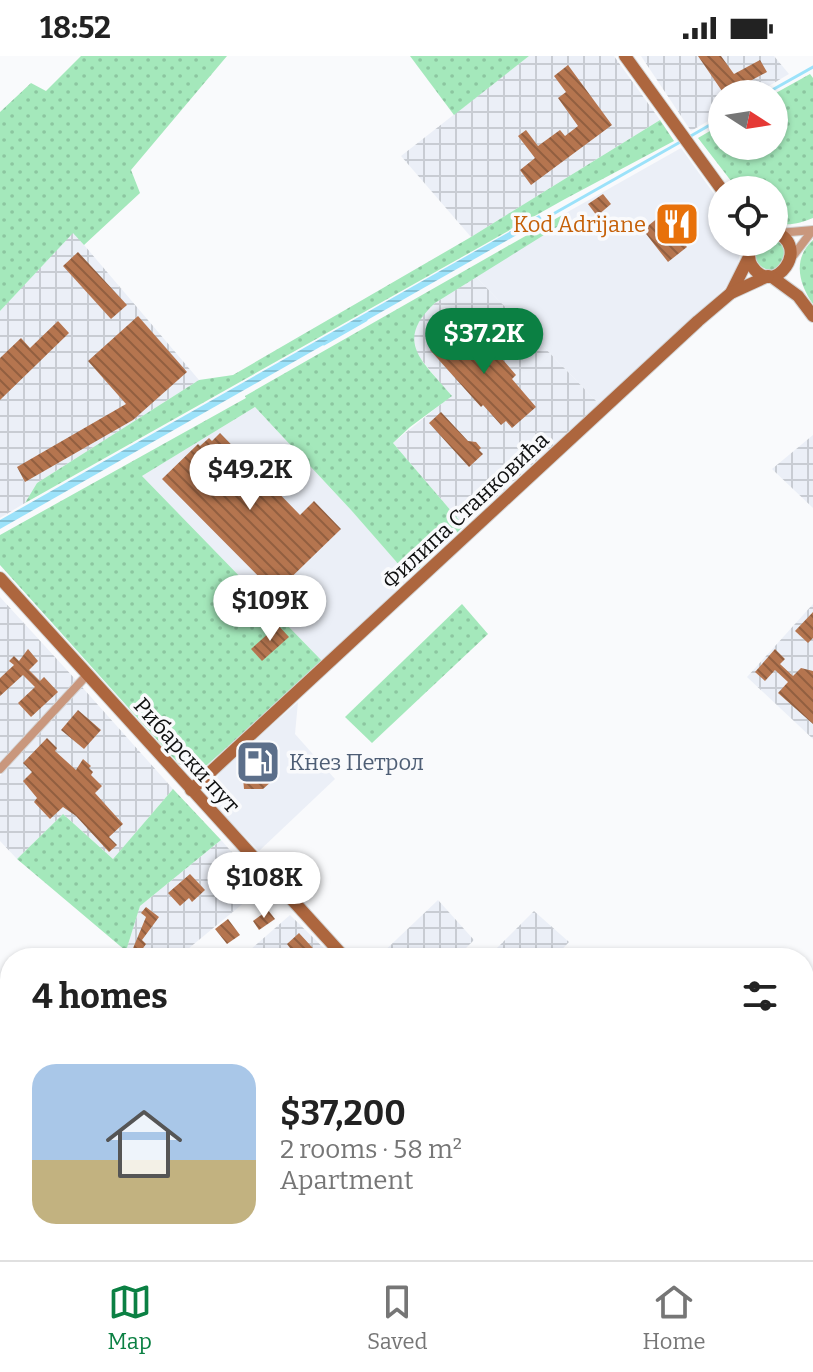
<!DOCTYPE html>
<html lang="en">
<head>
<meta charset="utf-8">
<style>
  :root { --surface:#fff; --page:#f2f2f2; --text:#222; --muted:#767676; --line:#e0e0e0; --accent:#0b8043 }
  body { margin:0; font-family:Bitter,serif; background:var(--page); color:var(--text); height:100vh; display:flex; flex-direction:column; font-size:30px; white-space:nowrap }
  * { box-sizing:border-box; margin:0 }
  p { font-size:26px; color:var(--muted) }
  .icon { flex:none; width:44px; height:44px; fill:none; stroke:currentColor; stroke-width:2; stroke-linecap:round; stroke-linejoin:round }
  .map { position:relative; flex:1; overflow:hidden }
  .panel { position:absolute; left:0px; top:892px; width:814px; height:312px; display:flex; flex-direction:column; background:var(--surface); border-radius:32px 32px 0 0; box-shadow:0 2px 6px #0004 }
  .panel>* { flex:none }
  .needle { width:52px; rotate:102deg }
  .buttons { position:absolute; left:708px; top:24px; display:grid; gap:16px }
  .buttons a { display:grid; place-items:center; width:80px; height:80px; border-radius:50%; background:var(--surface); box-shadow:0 2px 6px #0004; font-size:40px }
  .price { position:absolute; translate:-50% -68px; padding:0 18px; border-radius:28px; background:#fff; color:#222; font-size:26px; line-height:52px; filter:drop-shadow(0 2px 4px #0008) }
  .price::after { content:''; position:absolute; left:50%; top:48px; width:24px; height:18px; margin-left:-12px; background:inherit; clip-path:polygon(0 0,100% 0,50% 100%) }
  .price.current { background:var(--accent); color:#fff }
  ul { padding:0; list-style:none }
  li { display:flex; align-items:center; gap:24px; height:200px; padding:0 32px }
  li+li { border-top:2px solid var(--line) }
  li span { display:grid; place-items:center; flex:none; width:224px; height:160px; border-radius:24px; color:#555 }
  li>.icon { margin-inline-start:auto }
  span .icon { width:96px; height:96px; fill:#fffc; stroke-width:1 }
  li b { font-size:34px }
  h2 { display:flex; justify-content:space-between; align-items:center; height:96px; padding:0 32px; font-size:34px }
  .status { display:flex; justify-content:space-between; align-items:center; height:56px; padding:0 40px; background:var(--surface); direction:ltr }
  .status svg { height:22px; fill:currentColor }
  .dock { display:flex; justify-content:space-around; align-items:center; height:112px; border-top:2px solid var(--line); background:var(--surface); font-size:22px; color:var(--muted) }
  .dock a { display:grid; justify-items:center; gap:4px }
  .dock .current { color:var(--accent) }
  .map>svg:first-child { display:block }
  .built { fill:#ebeff7 }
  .industrial { fill:url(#industrial-grid) }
  .grass { fill:url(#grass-dots) }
  .water { fill:url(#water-rules) }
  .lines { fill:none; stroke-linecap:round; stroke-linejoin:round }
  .stream { stroke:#9ce2fa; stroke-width:3 }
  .building { fill:url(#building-back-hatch) }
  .street-casing { stroke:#d4d5d6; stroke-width:10 }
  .secondary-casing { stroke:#d4d5d6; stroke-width:14 }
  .highway-casing { stroke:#d4d5d6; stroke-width:18 }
  .path { stroke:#8f9091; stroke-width:2; stroke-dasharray:8 4; stroke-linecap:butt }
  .street { stroke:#c9977d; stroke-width:8 }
  .secondary { stroke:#ad663e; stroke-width:12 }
  .highway { stroke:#6d340f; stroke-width:16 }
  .secondary-bridge-casing { stroke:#d4d5d6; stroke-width:14; stroke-linecap:butt }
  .secondary-bridge { stroke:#ad663e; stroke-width:12 }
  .labels { text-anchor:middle; stroke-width:7; stroke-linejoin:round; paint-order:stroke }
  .food-label { font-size:22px; fill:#c56008; stroke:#f9fafc; text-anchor:end }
  .street-label { font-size:22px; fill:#0f1010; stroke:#f9fafc }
  .service-label { font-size:22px; fill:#4e5e75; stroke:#f9fafc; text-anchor:start }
</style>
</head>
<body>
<div class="status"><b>18:52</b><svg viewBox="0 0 49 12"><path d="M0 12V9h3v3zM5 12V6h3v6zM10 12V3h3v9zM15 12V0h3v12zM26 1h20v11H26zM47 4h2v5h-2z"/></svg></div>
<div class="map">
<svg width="813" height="1204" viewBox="0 0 813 1204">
  <defs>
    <pattern id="industrial-grid" width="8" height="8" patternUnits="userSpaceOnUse" patternTransform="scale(2)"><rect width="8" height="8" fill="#ebeff7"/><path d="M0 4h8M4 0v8" fill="none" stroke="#c8ccd3"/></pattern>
    <pattern id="grass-dots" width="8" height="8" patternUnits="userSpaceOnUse" patternTransform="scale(2)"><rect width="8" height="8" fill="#a4e8bb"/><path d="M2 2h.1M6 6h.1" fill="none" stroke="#8cc6a0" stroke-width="1.8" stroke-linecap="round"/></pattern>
    <pattern id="water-rules" width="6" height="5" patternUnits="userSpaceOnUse" patternTransform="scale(2)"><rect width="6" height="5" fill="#9ce2fa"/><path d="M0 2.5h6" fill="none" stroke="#85c1d5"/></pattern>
    <pattern id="building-back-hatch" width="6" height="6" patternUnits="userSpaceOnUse" patternTransform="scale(2)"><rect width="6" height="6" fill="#b5754f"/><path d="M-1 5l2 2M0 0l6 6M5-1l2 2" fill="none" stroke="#925f40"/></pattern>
  </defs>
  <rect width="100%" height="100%" fill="#f9fafc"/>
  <g class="built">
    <path d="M 681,92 L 722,149 L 722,186 L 742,186 L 737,213 L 725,232 L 599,348 L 476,221 L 567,164 L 564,158 Z"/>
    <path d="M 255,351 L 351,454 L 407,518 L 412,519 L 323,606 L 142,420 Z"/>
    <path d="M 298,646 L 295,678 L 335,723 L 259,795 L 219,755 L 211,741 L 211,734 L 221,714 Z"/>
  </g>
  <g class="industrial">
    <path d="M 529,0 L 614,0 L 660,64 L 471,181 L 401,100 Z"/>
    <path d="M 641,0 L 774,0 L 789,18 L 755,38 L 722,38 L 722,57 L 691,75 Z"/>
    <path d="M 73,176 L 199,324 L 37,427 L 25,447 L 0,462 L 0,255 Z"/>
    <path d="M 476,221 L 599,348 L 464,470 L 393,387 L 451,340 L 415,296 L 412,281 L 421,259 L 435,247 Z"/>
    <path d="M 813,379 L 813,452 L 772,413 Z"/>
    <path d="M 0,541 L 76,624 L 0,707 Z"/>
    <path d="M 813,548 L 813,683 L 747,621 Z"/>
    <path d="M 82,631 L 173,733 L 113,803 L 63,758 L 17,803 L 0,785 L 0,720 Z"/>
    <path d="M 221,784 L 263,831 L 177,902 L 134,902 L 126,895 L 140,850 Z"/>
    <path d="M 438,844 L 474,884 L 456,902 L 377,902 Z"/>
    <path d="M 534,855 L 569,886 L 554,902 L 487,902 Z"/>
    <path d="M 290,859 L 334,902 L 241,902 Z"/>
  </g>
  <g class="grass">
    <path d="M 81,0 L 227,0 L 131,114 L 140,137 L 84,189 L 73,177 L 0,255 L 0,56 L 31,27 L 46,35 Z"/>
    <path d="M 410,0 L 529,0 L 454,59 Z"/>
    <path d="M 810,18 L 813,22 L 813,162 C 800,167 788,171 774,166 L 774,134 L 738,134 L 698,82 L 722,68 L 722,90 L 774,90 L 774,38 Z"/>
    <path d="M 660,64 L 674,85 L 565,143 L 25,447 L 37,427 L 199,324 L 233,319 L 471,181 Z"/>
    <path d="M 564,158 L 568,164 L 435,247 C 393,286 423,305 452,340 L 410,371 L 393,387 L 464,470 L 412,519 L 407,518 L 351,454 L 255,351 L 142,420 L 323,606 L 207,709 C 197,714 190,713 179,708 L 0,509 L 0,479 L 246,342 L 245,340 Z"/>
    <path d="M 774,182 L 780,184 L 788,196 L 777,215 C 760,215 748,203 760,186 L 774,186 Z"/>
    <path d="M 813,184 L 813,248 C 799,228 792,203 813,184 Z"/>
    <path d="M 462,548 L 488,578 L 372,687 L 345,661 Z"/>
    <path d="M 173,733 L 221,784 L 140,850 L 126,895 L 17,803 L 63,758 L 113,803 Z"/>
  </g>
  <path class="water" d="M 539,159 L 543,164 L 0,473 L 0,464 Z"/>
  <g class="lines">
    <g class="stream">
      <path d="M 765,38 L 813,11"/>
      <path d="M 689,81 L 722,62"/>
      <path d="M 539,166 L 682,85"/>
      <path d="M 324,288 L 366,264"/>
    </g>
  </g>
  <g class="building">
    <path d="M 698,0 L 721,0 L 734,18 L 760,4 L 767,16 L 741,30 L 744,35 L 739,38 L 724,38 Z"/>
    <path d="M 568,9 L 612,69 L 531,129 L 520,114 L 535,102 L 518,80 L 526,74 L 538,90 L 560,74 L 565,80 L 578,70 L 558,42 L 566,36 L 554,20 Z"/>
    <path d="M 603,138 L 611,148 L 597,160 L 588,148 Z"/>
    <path d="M 676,152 L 685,164 L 673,174 L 687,191 L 668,206 L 643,174 L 665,156 L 667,159 Z"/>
    <path d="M 78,196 L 127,249 L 111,263 L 63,210 Z"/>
    <path d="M 138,260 L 187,316 L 133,364 L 25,426 L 17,411 L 126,348 L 88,305 Z"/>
    <path d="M 58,265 L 69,277 L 0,344 L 0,302 L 21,282 L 30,292 Z"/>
    <path d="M 471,267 L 516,319 L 512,323 L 536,351 L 512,372 L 506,365 L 501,369 L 483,349 L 481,351 L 430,294 L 442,284 L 446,289 Z"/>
    <path d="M 441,356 L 468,385 L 476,386 L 481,392 L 479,394 L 483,398 L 469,411 L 429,367 Z"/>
    <path d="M 220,377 L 300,459 L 314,445 L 341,473 L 275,537 L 162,423 L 198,388 L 200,390 L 209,382 L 212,385 Z"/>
    <path d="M 813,556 L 813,582 L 808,587 L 795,575 Z"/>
    <path d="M 278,569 L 289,581 L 262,605 L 251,593 Z"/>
    <path d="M 28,593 L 38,605 L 29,614 L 40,625 L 44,621 L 58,636 L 31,661 L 18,647 L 35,631 L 23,619 L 0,640 L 0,622 L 14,609 L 9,605 L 14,600 L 19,605 Z"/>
    <path d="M 775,593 L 785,603 L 780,608 L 793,620 L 801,612 L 813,615 L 813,668 L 778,637 L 788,626 L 775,614 L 765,625 L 755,616 Z"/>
    <path d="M 78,654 L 101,674 L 84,693 L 61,674 Z"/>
    <path d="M 47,682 L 57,692 L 55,695 L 76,714 L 83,703 L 91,710 L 89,712 L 93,716 L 91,719 L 102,730 L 95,737 L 123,768 L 109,781 L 117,789 L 109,796 L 76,760 L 63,751 L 50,763 L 34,746 L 37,742 L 23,725 L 32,716 L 23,707 Z"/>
    <path d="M 260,692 L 270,705 L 277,698 L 272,725 L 263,733 L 244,733 L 243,722 L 256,721 L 257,711 L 249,702 Z"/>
    <path d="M 190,818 L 205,834 L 192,846 L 189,842 L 180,850 L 168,837 Z"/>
    <path d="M 146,851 L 159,861 L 142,884 L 146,888 L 136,902 L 129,902 L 146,861 L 141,857 Z"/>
    <path d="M 268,854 L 275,863 L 259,874 L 253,865 Z"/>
    <path d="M 228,863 L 240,879 L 227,888 L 215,873 Z"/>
    <path d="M 299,877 L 322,902 L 279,902 L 290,892 L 287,888 Z"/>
  </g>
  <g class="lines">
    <g class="street-casing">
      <g id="street">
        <path d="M 779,177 L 813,174"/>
        <path d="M 793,200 L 812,175"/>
        <path d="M 0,713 L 87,619"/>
      </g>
    </g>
    <g class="secondary-casing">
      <g id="secondary">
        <path d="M 625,0 L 722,134"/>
        <path d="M 753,186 C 749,194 747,202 752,210 C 774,244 813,189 774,176"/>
        <path d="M 772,221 L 798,240 L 813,260"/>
        <path d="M 731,237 L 749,201"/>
        <path d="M 0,522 L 345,902"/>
        <path d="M 191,734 L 698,265 L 731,237 L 768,220"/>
      </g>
    </g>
    <g class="highway-casing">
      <g id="highway">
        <path d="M 804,1193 L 813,1193"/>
        <path d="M 508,1204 L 620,1197 L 740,1194"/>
      </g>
    </g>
    <path class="path" d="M 230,1204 L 297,1198 L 304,1194"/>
    <use href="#street" class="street"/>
    <use href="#secondary" class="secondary"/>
    <use href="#highway" class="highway"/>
    <g class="secondary-bridge-casing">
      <path id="secondary-bridge" d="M 713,1194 L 714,1204"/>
    </g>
    <use href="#secondary-bridge" class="secondary-bridge"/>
  </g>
  <defs>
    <g id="restaurant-square" transform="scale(2.3)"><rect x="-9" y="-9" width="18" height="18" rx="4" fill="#e8710a" stroke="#f9fafc"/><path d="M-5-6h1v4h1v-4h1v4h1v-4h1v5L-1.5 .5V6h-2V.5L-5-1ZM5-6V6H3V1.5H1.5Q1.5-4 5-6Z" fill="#fff"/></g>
    <g id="fuel-square" transform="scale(2.3)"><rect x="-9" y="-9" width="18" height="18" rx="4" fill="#5c6f8a" stroke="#f9fafc"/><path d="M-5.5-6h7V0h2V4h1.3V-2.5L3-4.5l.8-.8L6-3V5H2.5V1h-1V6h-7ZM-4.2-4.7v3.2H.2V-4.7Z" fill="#fff"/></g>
  </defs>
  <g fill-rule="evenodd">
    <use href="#restaurant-square" x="677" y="168"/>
    <use href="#fuel-square" x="258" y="706"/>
  </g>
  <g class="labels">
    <g class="food-label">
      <text x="646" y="176">Kod Adrijane</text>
    </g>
    <g class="street-label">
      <text transform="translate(465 454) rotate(-43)" y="8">Филипа Станковића</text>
      <text transform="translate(187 699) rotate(48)" y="8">Рибарски пут</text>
    </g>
    <g class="service-label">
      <text x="289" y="714">Кнез Петрол</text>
    </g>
  </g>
</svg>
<div class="buttons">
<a><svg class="needle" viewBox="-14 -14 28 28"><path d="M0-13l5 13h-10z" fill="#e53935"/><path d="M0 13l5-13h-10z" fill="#767676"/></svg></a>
<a><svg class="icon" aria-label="locate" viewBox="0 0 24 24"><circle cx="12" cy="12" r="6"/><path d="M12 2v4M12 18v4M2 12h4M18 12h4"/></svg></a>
</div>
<b class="price current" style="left:484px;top:320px">$37.2K</b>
<b class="price" style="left:250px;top:456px">$49.2K</b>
<b class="price" style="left:270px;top:587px">$109K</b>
<b class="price" style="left:264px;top:864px">$108K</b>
<section class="panel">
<h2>4 homes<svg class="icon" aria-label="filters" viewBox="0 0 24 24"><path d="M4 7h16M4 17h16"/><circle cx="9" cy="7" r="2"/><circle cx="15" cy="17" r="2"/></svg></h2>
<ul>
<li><span style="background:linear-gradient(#a9c7e8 60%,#c2b280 0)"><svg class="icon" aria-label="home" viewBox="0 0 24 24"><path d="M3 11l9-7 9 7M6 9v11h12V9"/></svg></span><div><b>$37,200</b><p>2 rooms · 58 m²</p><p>Apartment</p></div></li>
</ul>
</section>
</div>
<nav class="dock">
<a class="current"><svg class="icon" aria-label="map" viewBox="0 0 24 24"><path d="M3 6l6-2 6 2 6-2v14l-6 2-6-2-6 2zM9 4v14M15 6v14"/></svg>Map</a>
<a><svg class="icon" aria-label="saved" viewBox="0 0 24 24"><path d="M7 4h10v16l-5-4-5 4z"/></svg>Saved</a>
<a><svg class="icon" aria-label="home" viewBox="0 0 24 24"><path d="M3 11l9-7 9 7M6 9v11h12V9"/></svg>Home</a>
</nav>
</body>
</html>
